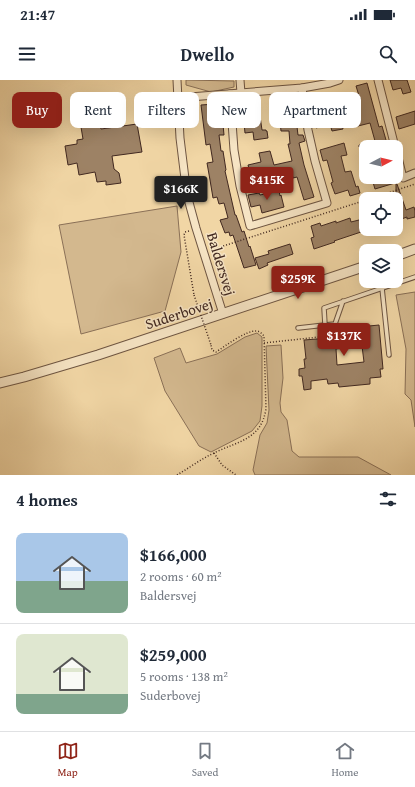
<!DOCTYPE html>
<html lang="en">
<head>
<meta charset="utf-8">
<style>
  :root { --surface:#fff; --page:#f6f6f7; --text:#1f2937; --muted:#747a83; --line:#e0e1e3; --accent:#8f2418 }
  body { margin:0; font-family:"Gentium Book Plus",serif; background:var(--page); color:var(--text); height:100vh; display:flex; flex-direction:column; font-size:15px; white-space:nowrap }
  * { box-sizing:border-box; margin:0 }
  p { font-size:13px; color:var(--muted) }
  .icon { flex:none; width:22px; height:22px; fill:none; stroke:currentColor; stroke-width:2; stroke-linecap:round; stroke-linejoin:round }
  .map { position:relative; height:395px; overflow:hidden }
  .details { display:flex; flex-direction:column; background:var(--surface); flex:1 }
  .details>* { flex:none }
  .banner { position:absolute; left:12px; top:12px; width:391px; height:36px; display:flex; gap:8px }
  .needle { width:26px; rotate:83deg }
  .buttons { position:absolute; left:359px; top:60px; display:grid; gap:8px }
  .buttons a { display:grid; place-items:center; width:44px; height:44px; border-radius:8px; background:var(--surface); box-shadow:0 4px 16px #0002; font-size:20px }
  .price { position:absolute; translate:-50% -34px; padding:0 9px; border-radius:4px; background:var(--accent); color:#fff; font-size:13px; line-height:26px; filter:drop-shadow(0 1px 2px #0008) }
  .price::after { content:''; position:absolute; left:50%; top:24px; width:12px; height:9px; margin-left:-6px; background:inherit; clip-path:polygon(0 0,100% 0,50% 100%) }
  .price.active { background:#222; color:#fff }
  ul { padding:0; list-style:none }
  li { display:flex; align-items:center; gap:12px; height:100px; padding:0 16px }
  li+li { border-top:1px solid var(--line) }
  li span { display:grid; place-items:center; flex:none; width:112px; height:80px; border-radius:8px; color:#555 }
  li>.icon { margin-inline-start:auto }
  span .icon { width:48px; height:48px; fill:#fffc; stroke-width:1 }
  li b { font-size:17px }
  h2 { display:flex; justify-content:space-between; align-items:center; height:48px; padding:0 16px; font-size:17px }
  .pill { padding:0 14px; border-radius:8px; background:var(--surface); box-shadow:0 4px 16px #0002; font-size:14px; line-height:36px }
  .pill.active { background:var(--accent); color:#fff }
  .status { display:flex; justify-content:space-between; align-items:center; height:28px; padding:0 20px; background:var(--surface); direction:ltr }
  .status svg { height:11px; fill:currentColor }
  header { display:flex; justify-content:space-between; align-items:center; height:52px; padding:0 16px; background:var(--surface); font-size:18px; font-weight:800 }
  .menu { display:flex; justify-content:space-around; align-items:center; height:56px; border-top:1px solid var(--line); background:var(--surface); font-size:11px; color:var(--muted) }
  .menu a { display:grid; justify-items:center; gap:2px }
  .menu .active { color:var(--accent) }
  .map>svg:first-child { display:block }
  .green { fill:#d3b88e; stroke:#8a7057 }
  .building { fill:#9d8265; stroke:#412820; fill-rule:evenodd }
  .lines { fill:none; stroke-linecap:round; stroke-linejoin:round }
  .service-casing { stroke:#6d5441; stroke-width:5.5 }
  .minor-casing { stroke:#6d5441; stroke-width:9 }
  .tertiary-casing { stroke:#6d5441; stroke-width:11 }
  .path { stroke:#412820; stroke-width:1.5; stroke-dasharray:1 2; stroke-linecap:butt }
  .service { stroke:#f6e4c4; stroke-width:3.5 }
  .minor { stroke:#f6e4c4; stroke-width:7 }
  .tertiary { stroke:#f6e4c4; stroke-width:9 }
  .path-bridge { stroke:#412820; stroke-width:1.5; stroke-dasharray:1 2; stroke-linecap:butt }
  .labels { text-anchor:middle; stroke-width:3; stroke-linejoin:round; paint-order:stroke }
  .street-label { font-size:15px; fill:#412820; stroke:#f6e4c4 }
</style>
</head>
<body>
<div class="status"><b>21:47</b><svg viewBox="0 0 49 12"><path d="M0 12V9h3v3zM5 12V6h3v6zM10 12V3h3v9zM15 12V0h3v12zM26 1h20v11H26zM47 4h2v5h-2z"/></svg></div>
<header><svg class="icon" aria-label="menu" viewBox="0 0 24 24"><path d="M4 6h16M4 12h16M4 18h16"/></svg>Dwello<svg class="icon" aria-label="search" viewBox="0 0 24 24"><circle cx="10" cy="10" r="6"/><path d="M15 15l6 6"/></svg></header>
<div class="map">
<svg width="415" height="395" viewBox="0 0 415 395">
  <rect width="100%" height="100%" fill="#f1d6a5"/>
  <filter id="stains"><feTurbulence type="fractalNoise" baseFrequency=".005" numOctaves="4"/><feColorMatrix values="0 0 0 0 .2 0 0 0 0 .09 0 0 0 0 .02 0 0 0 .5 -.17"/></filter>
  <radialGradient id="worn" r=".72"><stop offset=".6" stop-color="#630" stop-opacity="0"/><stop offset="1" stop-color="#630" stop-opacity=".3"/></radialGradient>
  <g class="green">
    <path d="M 186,0 L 234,1 L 234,7 L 211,12 L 186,5 Z"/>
    <path d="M 177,126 L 181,172 L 165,231 L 81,254 L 59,145 Z"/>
    <path d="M 415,212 L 415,347 L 411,320 L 405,314 L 406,269 L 396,215 Z"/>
    <path d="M 257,253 L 262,257 L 262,326 L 260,341 L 252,351 L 211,372 L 199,366 L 165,311 L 154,278 L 180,268 L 186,283 L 217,274 L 245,257 Z"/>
    <path d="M 281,265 L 283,298 L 280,323 L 281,332 L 287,340 L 292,371 L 299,377 L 358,377 L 391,395 L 255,395 L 253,390 L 260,355 L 267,343 L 269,330 L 266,266 Z"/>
  </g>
  <g class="building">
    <path d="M 390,0 L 407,0 L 411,12 L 403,14 L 401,8 L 393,10 Z"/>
    <path d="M 367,3 L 379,47 L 382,46 L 388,67 L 359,67 L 359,65 L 375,61 L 370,43 L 358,46 L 355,35 L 358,34 L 354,20 L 360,19 L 356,6 Z"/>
    <path d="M 215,24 L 216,35 L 222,34 L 224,55 L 219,55 L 221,71 L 223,71 L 226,90 L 225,91 L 235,135 L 236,135 L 242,152 L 244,151 L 249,167 L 250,166 L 256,185 L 244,188 L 233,155 L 230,156 L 229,152 L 225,153 L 220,140 L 228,138 L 224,123 L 219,124 L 217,117 L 213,118 L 210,100 L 207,83 L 213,82 L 210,64 L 206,65 L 201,25 Z"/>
    <path d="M 292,24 L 292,31 L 295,30 L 298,55 L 303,55 L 305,61 L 299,63 L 304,85 L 314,117 L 304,120 L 297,97 L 293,98 L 291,89 L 287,90 L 286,89 L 251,96 L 248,85 L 261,82 L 259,73 L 270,71 L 274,85 L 292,81 L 288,64 L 290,64 L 289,51 L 281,51 L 280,41 L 283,41 L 281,25 Z"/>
    <path d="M 334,27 L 336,37 L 340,36 L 343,49 L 332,51 L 330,44 L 316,48 L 314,37 L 325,35 L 324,29 Z"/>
    <path d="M 259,29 L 262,50 L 266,50 L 266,51 L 267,51 L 268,58 L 254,60 L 253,52 L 245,53 L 244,43 L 250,43 L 248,30 Z"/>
    <path d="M 415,31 L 415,44 L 399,49 L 396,37 Z"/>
    <path d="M 100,44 L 101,49 L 137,44 L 142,72 L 112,76 L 114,89 L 119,93 L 121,103 L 106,105 L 106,101 L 97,102 L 95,92 L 79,95 L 77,83 L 68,85 L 65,66 L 77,64 L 77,60 L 83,59 L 81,47 Z"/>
    <path d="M 344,63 L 347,75 L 341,76 L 345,92 L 351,91 L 356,107 L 358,106 L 360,113 L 350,116 L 348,110 L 335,114 L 331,103 L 333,102 L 327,80 L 323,81 L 320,70 Z"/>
    <path d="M 379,97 L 393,97 L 395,103 L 375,109 L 372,99 Z"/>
    <path d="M 396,104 L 397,104 L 406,130 L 414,127 L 415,131 L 415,137 L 407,139 L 407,137 L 396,141 Z"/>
    <path d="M 279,111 L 280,116 L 281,115 L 284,127 L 262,133 L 260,125 L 251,127 L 248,115 L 259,113 L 260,115 Z"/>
    <path d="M 350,138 L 351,142 L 363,139 L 367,150 L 334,161 L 335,162 L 314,169 L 311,158 L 314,157 L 311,146 L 320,143 L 321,146 L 336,141 L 336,143 Z"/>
    <path d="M 290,164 L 293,174 L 267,183 L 268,185 L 259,189 L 255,178 L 269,174 L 268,171 Z"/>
    <path d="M 379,245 L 383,289 L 380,289 L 381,297 L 370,298 L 370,304 L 339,307 L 338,303 L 328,304 L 327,299 L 311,301 L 311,309 L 304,310 L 302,296 L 299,296 L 299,289 L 305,288 L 304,279 L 306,279 L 304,260 L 330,258 L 329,250 ZM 362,266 L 364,282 L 337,285 L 336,269 Z"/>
  </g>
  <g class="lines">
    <g class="service-casing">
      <g id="service">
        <path d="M 382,208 L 389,275"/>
        <path d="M 343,221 L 335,244 L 325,245 L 324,228 L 415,197"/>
        <path d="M 298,248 L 325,245"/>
      </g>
    </g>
    <g class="minor-casing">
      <g id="minor">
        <path d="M 177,0 L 180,58 L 187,115 L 196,148 L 223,234"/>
        <path d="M 240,0 L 241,13"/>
        <path d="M 378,0 L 395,67"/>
        <path d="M 230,14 L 234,70 L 240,106 L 250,146 L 327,123 L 315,81 L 308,50 L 302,8"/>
        <path d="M 177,18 L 302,8 L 330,3 L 339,0"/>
        <path d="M 396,69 L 403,98 L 415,93"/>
      </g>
    </g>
    <g class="tertiary-casing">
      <g id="tertiary">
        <path d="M 396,176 L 415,169"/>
        <path d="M 0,303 L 24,297 L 98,275 L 366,186"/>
      </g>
    </g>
    <g class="path">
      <path d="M 370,119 L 415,104"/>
      <path d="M 189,151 L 185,152 L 184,155 L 194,215"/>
      <path d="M 208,156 L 214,169 L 366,120"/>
      <path d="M 264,263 L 328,256 L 327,250"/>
      <path d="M 214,373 L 222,385 L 236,395"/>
      <path d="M 177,395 C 189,388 201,379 214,373 C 238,361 261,360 266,329 L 264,256 C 262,254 260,251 256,251 C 247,250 225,266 216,272 L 212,270 L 211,265"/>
    </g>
    <use href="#service" class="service"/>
    <use href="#minor" class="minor"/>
    <use href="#tertiary" class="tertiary"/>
    <path class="path-bridge" d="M 194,215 L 211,265"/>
  </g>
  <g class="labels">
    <g class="street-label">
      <text transform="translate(221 184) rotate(73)" y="5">Baldersvej</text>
      <text transform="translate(179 234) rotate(-18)" y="5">Suderbovej</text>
    </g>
  </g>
  <rect width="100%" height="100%" filter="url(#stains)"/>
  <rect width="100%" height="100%" fill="url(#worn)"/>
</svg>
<div class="buttons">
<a><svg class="needle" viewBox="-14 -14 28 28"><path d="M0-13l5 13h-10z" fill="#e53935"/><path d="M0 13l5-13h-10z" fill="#747a83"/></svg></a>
<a><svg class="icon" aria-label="locate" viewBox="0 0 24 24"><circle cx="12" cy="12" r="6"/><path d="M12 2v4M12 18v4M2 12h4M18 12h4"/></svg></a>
<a><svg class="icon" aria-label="layers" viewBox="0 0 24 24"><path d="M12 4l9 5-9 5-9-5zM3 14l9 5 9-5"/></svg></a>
</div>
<b class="price" style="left:267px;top:121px">$415K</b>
<b class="price active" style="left:181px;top:130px">$166K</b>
<b class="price" style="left:298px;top:220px">$259K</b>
<b class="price" style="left:344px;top:277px">$137K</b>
<div class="banner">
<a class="pill active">Buy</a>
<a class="pill">Rent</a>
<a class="pill">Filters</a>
<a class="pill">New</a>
<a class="pill">Apartment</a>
</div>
</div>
<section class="details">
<h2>4 homes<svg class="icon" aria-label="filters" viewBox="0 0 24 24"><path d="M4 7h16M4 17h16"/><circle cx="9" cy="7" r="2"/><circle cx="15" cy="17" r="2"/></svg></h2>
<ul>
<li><span style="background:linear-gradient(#a9c7e8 60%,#7fa58c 0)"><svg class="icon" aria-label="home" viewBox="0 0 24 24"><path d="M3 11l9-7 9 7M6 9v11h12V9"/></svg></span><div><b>$166,000</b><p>2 rooms · 60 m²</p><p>Baldersvej</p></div></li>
<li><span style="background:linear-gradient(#dfe7d0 75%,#7fa58c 0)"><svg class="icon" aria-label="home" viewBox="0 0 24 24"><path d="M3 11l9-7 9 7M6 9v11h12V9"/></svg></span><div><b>$259,000</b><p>5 rooms · 138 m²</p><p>Suderbovej</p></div></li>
</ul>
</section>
<nav class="menu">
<a class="active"><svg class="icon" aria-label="map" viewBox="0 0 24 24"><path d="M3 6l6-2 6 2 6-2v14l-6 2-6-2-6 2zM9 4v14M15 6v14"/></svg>Map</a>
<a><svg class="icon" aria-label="saved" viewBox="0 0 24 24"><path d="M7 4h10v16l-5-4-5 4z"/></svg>Saved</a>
<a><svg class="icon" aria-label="home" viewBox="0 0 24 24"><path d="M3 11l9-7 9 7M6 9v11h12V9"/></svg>Home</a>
</nav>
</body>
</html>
